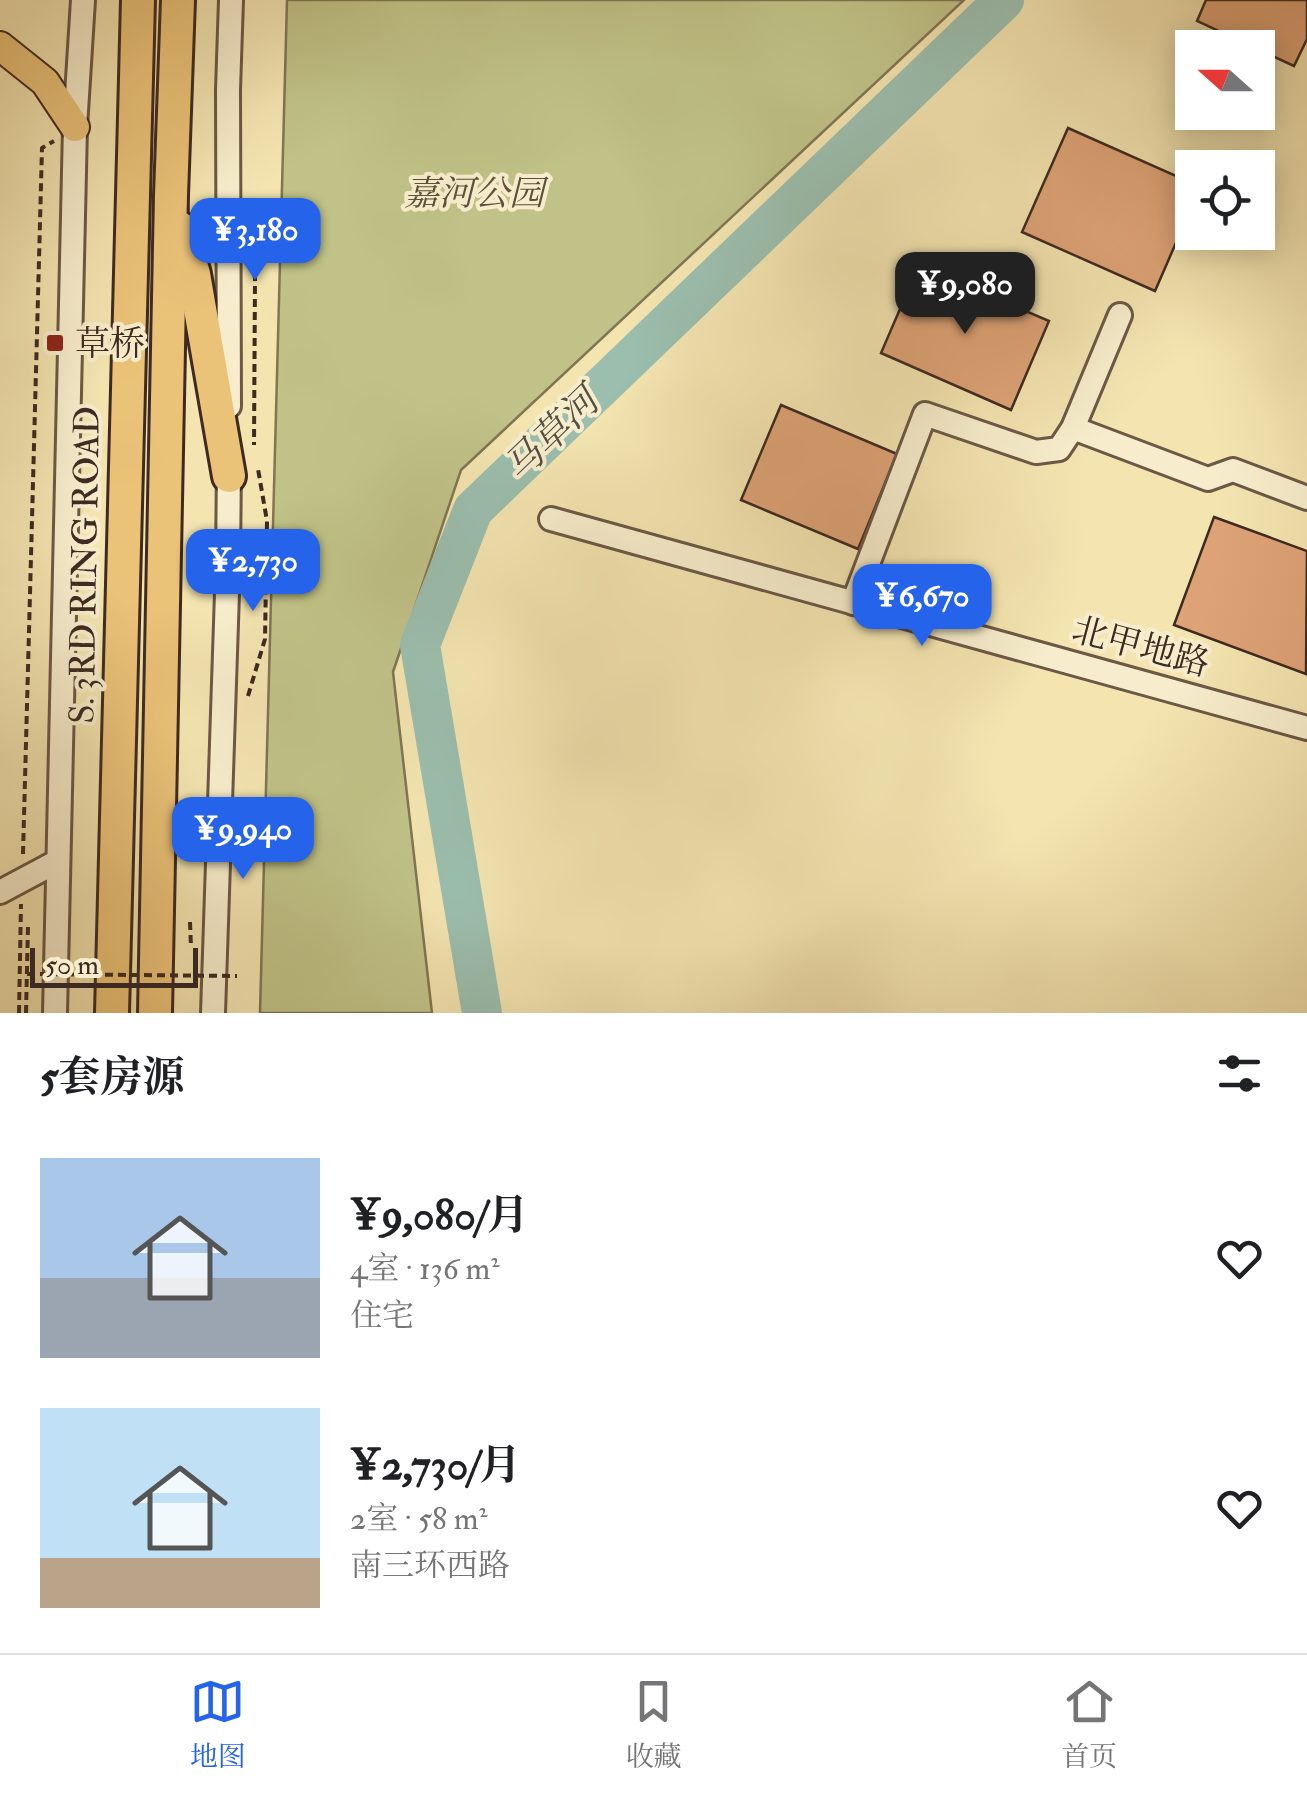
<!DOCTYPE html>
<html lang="zh">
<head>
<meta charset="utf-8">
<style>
  :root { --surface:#fff; --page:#f6f6f6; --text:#202124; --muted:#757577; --line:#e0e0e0; --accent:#2563eb }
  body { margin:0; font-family:"IM FELL Double Pica","Noto Serif SC",serif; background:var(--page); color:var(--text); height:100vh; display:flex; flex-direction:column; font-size:38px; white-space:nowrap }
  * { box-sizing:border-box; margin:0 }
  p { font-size:32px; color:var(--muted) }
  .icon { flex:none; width:55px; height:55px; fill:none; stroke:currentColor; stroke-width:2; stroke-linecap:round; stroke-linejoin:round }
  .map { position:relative; height:1013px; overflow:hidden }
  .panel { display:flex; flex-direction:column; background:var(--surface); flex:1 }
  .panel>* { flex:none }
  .needle { width:65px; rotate:291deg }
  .tools { position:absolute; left:1175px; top:30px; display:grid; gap:20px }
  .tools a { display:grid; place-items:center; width:100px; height:100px; border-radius:0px; background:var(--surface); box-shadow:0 5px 25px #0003; font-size:50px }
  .scale { position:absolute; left:30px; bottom:25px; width:168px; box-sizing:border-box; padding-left:10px; border:5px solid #3e2a21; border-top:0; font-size:28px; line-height:35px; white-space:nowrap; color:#3e2a21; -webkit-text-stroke:8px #f7edcc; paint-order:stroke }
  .price { position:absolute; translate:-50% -85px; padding:0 22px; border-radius:20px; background:var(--accent); color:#fff; font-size:32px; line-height:65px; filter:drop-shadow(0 2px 5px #0008) }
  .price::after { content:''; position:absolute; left:50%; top:60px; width:30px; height:22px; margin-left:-15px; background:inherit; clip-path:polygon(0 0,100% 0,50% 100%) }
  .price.selected { background:#222; color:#fff }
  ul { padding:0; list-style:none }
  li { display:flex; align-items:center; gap:30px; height:250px; padding:0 40px }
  li span { display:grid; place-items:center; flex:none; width:280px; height:200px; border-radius:0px; color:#555 }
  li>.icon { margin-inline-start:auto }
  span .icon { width:120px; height:120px; fill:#fffc; stroke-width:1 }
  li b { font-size:42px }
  h2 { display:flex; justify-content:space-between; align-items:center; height:120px; padding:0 40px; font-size:42px }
  .menu { display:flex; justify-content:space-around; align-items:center; height:140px; border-top:2px solid var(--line); background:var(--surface); font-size:28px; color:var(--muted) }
  .menu a { display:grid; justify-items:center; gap:5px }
  .menu .selected { color:var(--accent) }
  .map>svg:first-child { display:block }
  .green { fill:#c0c287; stroke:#7f7654; stroke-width:2.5 }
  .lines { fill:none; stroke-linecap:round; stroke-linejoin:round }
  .river { stroke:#9bbeae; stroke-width:40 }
  .building { fill:#dda275; stroke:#3e2a21; stroke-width:2.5 }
  .minor-casing { stroke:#6b5845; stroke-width:28 }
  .major-casing { stroke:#3e2a21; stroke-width:32 }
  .highway-casing { stroke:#3e2a21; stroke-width:38 }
  .path { stroke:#3e2a21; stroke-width:4; stroke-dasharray:8 5; stroke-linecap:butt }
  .minor { stroke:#f7edcc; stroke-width:22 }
  .major { stroke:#eac278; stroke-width:28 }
  .highway { stroke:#eac278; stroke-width:32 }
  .path-bridge { stroke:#3e2a21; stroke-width:4; stroke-dasharray:8 5; stroke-linecap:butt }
  .poi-dot { fill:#8f2418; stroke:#f7edcc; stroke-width:4 }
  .labels { text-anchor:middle; stroke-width:8; stroke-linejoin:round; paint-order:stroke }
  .park-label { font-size:35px; font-style:italic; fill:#5e503a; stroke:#f7edcc }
  .poi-label { font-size:35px; fill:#3e2a21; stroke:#f7edcc; text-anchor:start }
  .street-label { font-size:35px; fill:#3e2a21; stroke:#f7edcc }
  .water-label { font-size:38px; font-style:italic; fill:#554f44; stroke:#f7edcc }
</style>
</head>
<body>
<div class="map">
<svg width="1307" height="1013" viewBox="0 0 1307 1013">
  <rect width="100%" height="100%" fill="#f3e4b0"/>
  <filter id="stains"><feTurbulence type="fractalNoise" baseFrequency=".002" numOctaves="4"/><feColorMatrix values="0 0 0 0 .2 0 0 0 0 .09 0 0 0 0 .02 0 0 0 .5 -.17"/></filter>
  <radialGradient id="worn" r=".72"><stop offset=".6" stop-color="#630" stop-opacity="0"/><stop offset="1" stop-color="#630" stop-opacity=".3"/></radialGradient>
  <path class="green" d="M 287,0 L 964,0 L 461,470 L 393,672 L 432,1013 L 260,1013 Z"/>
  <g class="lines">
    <path class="river" d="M 482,1013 L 420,645 L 473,510 L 1004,0"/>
  </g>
  <g class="building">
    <path d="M 1206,0 L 1307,0 L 1307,39 L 1294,66 L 1197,21 Z"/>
    <path d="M 1068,128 L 1192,183 L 1192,206 L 1155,291 L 1022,232 Z"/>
    <path d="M 919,265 L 1049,321 L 1011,410 L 881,353 Z"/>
    <path d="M 781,405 L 897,454 L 858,549 L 741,500 Z"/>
    <path d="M 1214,517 L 1307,551 L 1306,674 L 1174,625 Z"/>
  </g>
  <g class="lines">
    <g class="minor-casing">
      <g id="minor">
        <path d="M 229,406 L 228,90 L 231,0"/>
        <path d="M 1073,428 L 1208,479 L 1233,470 L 1307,498"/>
        <path d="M 551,519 L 1307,728"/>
        <path d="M 853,603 L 925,414 L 1036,452 L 1059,449 L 1073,428 L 1120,315"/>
        <path d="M 0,892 L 58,861"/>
        <path d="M 55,1013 L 75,127 L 83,0"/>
        <path d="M 213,1013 L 228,563 L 229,463"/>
      </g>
    </g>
    <g class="major-casing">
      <path id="major" d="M 0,46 L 45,82 L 75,127"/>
    </g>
    <g class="highway-casing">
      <g id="highway">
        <path d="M 180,228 L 194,274 L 229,476"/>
        <path d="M 112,1013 L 138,0"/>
        <path d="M 155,1013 L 171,195 L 178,0"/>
      </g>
    </g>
    <g class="path">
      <path d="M 253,260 L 255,279 L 254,445"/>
      <path d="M 248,696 L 265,639 L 267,521 L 258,469"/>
      <path d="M 23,854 L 42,148 L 54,141"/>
      <path d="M 190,922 L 191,947"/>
      <path d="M 19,1013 L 21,904"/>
      <path d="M 26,1013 L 28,925"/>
    </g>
    <use href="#minor" class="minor"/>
    <use href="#major" class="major"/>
    <use href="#highway" class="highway"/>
    <path class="path-bridge" d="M 27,974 L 237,976"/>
  </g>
  <rect class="poi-dot" x="45" y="333" width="20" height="20" rx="5"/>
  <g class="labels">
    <g class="park-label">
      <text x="474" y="205">嘉河公园</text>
    </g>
    <g class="poi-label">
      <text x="75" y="355">草桥</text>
    </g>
    <g class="street-label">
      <text transform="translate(84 565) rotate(-89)" y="12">S. 3RD RING ROAD</text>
      <text transform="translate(1141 646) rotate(15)" y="12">北甲地路</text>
    </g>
    <g class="water-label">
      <text transform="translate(551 434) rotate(-44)" y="13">马草河</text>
    </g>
  </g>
  <rect width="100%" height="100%" filter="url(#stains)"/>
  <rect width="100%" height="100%" fill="url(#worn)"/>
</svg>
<div class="tools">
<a><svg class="needle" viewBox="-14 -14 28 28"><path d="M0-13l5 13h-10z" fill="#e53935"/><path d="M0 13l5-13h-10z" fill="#757577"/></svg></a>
<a><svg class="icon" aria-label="locate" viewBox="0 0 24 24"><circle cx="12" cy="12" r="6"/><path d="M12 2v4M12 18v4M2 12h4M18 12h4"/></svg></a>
</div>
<div class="scale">50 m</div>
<b class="price" style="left:255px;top:283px">¥3,180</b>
<b class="price selected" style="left:965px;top:337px">¥9,080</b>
<b class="price" style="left:253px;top:614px">¥2,730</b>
<b class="price" style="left:922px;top:649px">¥6,670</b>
<b class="price" style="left:243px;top:882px">¥9,940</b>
</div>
<section class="panel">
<h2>5套房源<svg class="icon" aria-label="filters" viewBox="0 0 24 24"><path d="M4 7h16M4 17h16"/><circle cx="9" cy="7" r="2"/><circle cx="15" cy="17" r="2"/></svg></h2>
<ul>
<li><span style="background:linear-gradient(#a9c7e8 60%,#9aa5b1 0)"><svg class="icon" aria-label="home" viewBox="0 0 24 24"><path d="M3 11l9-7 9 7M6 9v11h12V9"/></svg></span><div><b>¥9,080/月</b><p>4室 · 136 m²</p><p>住宅</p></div><svg class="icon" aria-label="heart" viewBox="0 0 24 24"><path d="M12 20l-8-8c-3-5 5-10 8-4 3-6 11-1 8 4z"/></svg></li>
<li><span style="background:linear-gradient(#bfe0f5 75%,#b9a48a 0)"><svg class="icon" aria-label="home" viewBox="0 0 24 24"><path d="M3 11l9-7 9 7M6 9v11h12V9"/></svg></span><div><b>¥2,730/月</b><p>2室 · 58 m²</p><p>南三环西路</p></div><svg class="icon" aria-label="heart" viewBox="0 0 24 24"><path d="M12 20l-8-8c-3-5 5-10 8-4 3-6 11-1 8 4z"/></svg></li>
</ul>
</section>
<nav class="menu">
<a class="selected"><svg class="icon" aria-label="map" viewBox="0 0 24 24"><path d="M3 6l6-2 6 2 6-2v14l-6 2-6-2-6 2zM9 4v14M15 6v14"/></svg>地图</a>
<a><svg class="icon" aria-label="saved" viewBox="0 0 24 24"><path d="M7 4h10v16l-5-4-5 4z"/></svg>收藏</a>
<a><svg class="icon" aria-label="home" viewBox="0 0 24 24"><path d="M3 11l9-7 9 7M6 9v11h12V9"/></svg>首页</a>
</nav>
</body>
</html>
